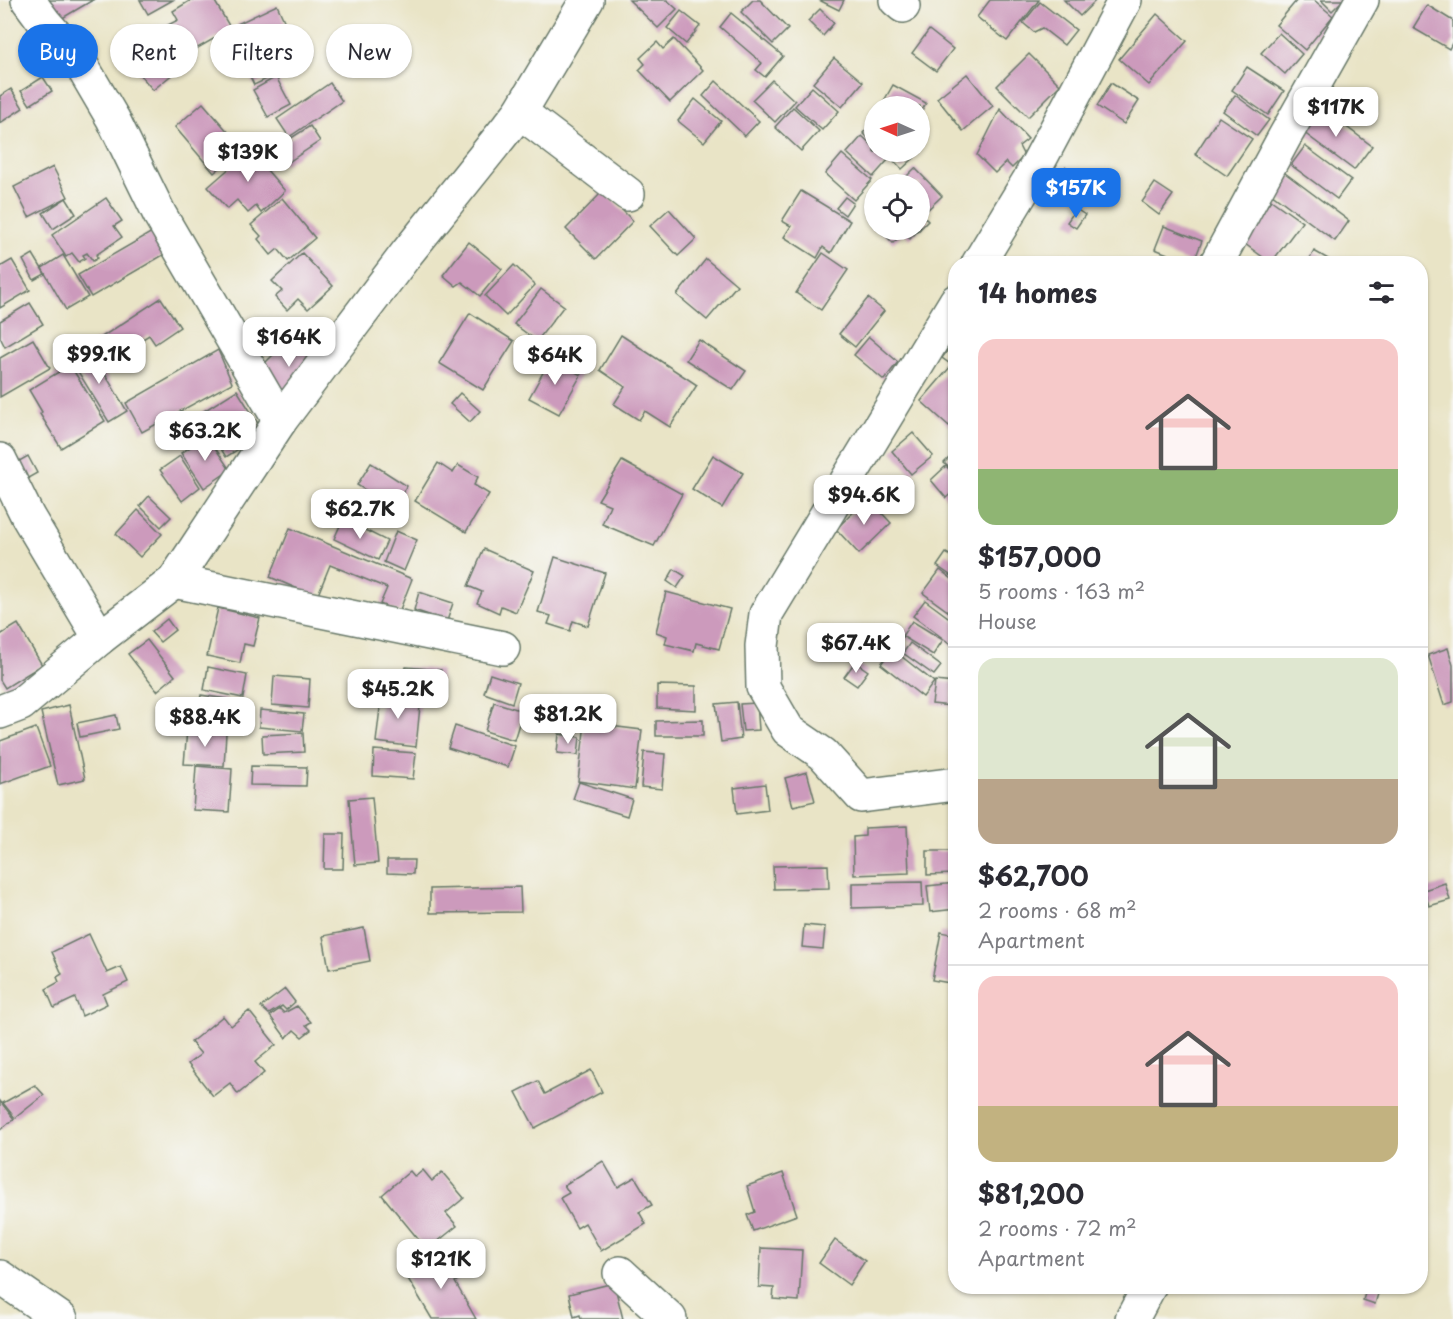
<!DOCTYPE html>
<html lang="en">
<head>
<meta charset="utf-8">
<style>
  :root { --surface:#fff; --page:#f2f2f3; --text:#2b2b33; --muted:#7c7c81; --line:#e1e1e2; --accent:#1a73e8 }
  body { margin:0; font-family:"Playpen Sans",sans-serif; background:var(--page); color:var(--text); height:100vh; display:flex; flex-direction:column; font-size:22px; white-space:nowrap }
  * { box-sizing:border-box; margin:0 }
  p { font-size:20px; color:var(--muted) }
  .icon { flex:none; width:33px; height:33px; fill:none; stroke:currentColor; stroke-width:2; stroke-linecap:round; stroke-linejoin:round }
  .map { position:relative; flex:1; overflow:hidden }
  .details { position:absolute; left:948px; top:256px; width:480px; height:1038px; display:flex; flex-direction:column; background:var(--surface); border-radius:24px; box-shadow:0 2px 4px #0004 }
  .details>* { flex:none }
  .top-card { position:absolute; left:18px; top:24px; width:570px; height:54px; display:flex; gap:12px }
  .needle { width:39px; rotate:273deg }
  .controls { position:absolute; left:864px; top:96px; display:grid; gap:12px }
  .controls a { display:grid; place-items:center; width:66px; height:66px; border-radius:50%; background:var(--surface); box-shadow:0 2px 4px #0004; font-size:30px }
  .price { position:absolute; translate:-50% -51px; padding:0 14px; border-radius:12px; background:#fff; color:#222; font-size:20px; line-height:39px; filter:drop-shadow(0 2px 3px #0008) }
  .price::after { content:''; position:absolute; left:50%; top:36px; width:18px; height:14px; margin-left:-9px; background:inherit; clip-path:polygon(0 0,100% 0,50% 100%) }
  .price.current { background:var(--accent); color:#fff }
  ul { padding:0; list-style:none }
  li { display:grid; align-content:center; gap:12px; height:318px; padding:0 30px }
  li+li { border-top:2px solid var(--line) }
  li span { display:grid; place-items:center; height:186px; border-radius:18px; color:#555 }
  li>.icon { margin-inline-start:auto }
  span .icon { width:108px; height:108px; fill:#fffc; stroke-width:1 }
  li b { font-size:26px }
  h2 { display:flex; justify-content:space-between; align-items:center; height:72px; padding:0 30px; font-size:26px }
  .tag { padding:0 21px; border-radius:27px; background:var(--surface); box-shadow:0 2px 4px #0004; font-size:21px; line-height:54px }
  .tag.current { background:var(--accent); color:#fff }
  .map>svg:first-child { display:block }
  .building { fill:#cc9abc }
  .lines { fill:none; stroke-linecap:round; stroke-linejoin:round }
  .minor-casing { stroke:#667767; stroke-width:36 }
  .minor { stroke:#fff; stroke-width:33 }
</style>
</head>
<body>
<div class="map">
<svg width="1453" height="1319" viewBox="0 0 1453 1319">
  <rect width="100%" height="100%" fill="#f6f6f2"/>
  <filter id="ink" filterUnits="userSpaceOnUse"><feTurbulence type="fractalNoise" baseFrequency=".0167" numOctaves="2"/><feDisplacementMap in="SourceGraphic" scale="12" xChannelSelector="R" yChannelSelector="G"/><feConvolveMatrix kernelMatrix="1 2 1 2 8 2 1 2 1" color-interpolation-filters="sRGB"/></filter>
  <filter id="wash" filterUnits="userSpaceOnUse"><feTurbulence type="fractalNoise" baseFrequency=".008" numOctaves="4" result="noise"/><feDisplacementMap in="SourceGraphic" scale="24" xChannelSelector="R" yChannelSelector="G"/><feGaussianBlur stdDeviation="1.35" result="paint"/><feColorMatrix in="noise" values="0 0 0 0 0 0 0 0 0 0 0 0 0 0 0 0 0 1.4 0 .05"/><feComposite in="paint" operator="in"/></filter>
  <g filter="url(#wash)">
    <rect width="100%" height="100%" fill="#e9e4c6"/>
    <g id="blocks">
      <g class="building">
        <path d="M 50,0 L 93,0 L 54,23 L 43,4 Z"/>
        <path d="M 140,0 L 173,0 L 148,14 Z"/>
        <path d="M 191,0 L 214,0 L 231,29 L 196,49 L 188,35 L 178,42 L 168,25 L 178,20 L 173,11 Z"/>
        <path d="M 629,0 L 667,0 L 677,9 L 658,28 Z"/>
        <path d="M 753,0 L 760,0 L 788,29 L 773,44 L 741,12 Z"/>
        <path d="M 819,0 L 844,0 L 839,10 Z"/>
        <path d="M 990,0 L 1039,0 L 1007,41 L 977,17 Z"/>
        <path d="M 1064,0 L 1096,0 L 1080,16 Z"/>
        <path d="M 1297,0 L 1314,0 L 1333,16 L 1305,50 L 1276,25 Z"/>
        <path d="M 1321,0 L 1343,0 L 1332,11 Z"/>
        <path d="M 1040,2 L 1076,30 L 1064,45 L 1042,28 L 1034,32 L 1023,23 Z"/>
        <path d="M 277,5 L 292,38 L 252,56 L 237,24 Z"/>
        <path d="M 1427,5 L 1453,21 L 1453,41 L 1449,49 L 1413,28 Z"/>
        <path d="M 820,9 L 834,23 L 823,36 L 808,21 Z"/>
        <path d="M 681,11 L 700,26 L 686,44 L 667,28 Z"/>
        <path d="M 731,13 L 783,56 L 765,77 L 756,70 L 762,63 L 720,27 Z"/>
        <path d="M 1157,14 L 1187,41 L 1149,85 L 1119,59 Z"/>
        <path d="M 929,30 L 953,49 L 936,71 L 912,53 Z"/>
        <path d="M 1279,33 L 1302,54 L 1285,74 L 1261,53 Z"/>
        <path d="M 304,35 L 314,57 L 254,85 L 244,63 Z"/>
        <path d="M 674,39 L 703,70 L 670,102 L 639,70 L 645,64 L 640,58 L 657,42 L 663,49 Z"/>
        <path d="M 146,41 L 174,73 L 153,90 L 126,58 Z"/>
        <path d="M 1029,54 L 1060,85 L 1028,117 L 997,86 Z"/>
        <path d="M 834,58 L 863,82 L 842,107 L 813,83 Z"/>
        <path d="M 1247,67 L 1284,91 L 1268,115 L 1232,90 Z"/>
        <path d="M 967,74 L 993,106 L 963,131 L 937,98 Z"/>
        <path d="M 43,77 L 52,91 L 30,105 L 21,91 Z"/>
        <path d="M 276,77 L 291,105 L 268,117 L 253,90 Z"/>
        <path d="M 772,80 L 795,101 L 775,122 L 752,100 Z"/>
        <path d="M 716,81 L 759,121 L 745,136 L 703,96 Z"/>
        <path d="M 330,83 L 342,101 L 289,137 L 277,119 Z"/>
        <path d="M 1111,83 L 1139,101 L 1124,124 L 1097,106 Z"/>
        <path d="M 893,85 L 926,103 L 920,114 L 920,106 L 881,106 Z"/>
        <path d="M 812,87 L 839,111 L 822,130 L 795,106 Z"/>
        <path d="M 11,89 L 23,108 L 0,123 L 0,96 Z"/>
        <path d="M 1235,95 L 1269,120 L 1257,136 L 1223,111 Z"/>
        <path d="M 695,99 L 721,121 L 704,142 L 678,121 Z"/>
        <path d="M 203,103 L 242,148 L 214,173 L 175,127 Z"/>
        <path d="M 1317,105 L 1372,146 L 1354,170 L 1299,129 Z"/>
        <path d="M 793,107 L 819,131 L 801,151 L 775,127 Z"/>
        <path d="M 1000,109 L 1028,139 L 1019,146 L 1024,156 L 1012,168 L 1006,162 L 995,173 L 977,155 Z"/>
        <path d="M 1219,117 L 1252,139 L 1227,176 L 1195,154 Z"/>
        <path d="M 874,121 L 874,143 L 863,133 Z"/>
        <path d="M 310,126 L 320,141 L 284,165 L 274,149 Z"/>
        <path d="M 862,136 L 874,147 L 874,152 L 879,152 L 888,160 L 873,177 L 847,153 Z"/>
        <path d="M 256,145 L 272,164 L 266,169 L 285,191 L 261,213 L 256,206 L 248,213 L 237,200 L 227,209 L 208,187 Z"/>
        <path d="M 1305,146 L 1351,180 L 1337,199 L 1291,165 Z"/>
        <path d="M 902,152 L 908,152 L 914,158 L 902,169 L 893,160 Z"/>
        <path d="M 842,154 L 872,180 L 854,200 L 825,174 Z"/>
        <path d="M 53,167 L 68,197 L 29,217 L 14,187 Z"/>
        <path d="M 1066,167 L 1094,189 L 1084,203 L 1055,181 Z"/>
        <path d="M 1277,167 L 1349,221 L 1335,241 L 1263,187 Z"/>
        <path d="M 915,168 L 942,196 L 922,215 L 928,221 L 910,239 L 904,232 L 893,243 L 880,230 L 920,230 L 920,184 L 899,184 Z"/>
        <path d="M 1155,183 L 1173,195 L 1159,215 L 1142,202 Z"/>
        <path d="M 603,191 L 633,221 L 596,259 L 566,229 Z"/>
        <path d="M 801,191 L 850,221 L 831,253 L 823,247 L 817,258 L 784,237 L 791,226 L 782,221 Z"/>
        <path d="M 845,197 L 853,203 L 845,215 L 836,208 Z"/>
        <path d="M 66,198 L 76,214 L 53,229 L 43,213 Z"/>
        <path d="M 106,198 L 122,221 L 114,226 L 122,237 L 96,255 L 98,258 L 93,261 L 87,253 L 83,255 L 85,258 L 79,262 L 72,253 L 66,257 L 52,235 Z"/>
        <path d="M 282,198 L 315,238 L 288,261 L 278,249 L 271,255 L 258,239 L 261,236 L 251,225 Z"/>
        <path d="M 1271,200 L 1302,222 L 1271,263 L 1241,241 Z"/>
        <path d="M 669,209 L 696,239 L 678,256 L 650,226 Z"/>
        <path d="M 1076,209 L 1085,215 L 1076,228 L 1067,222 Z"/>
        <path d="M 1164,226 L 1202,241 L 1193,264 L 1155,249 Z"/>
        <path d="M 152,232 L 165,254 L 91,297 L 78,275 Z"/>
        <path d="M 469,242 L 502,269 L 480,296 L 462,282 L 456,286 L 443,275 Z"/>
        <path d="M 1314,251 L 1337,264 L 1307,264 Z"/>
        <path d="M 302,253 L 333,286 L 308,309 L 298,299 L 287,310 L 275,297 L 282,291 L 272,281 Z"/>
        <path d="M 823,253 L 848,270 L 821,310 L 796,293 Z"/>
        <path d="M 33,254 L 45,274 L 34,280 L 23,260 Z"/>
        <path d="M 63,255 L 88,297 L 66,310 L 42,268 Z"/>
        <path d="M 706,259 L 737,285 L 707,320 L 677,295 Z"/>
        <path d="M 12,260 L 30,290 L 0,308 L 0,267 Z"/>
        <path d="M 514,265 L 535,285 L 506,316 L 485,296 Z"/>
        <path d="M 541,289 L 564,306 L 537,341 L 514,324 Z"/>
        <path d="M 161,298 L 180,327 L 155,344 L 149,335 L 119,354 L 122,359 L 107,369 L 91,344 Z"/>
        <path d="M 868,298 L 884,311 L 855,347 L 839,334 Z"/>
        <path d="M 30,303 L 43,324 L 5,347 L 0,337 L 0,321 Z"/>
        <path d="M 470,313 L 514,341 L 483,390 L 439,363 Z"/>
        <path d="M 621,335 L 697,385 L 670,427 L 645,411 L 639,420 L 614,404 L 625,387 L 600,370 Z"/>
        <path d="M 869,337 L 898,362 L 884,380 L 854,355 Z"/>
        <path d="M 33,339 L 50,368 L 0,397 L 0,358 Z"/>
        <path d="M 956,339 L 956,368 L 942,358 Z"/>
        <path d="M 699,340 L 746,371 L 733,390 L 686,360 Z"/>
        <path d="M 303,341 L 322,361 L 284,400 L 256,372 L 285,343 L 293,351 Z"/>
        <path d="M 90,349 L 127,411 L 109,422 L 71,360 Z"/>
        <path d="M 218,350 L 232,383 L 142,432 L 126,403 Z"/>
        <path d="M 551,358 L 581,375 L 559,414 L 529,398 Z"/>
        <path d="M 70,365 L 105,421 L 61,448 L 40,414 L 42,412 L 29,390 Z"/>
        <path d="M 951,366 L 956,370 L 956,418 L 949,426 L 921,401 Z"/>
        <path d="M 237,390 L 264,433 L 226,457 L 199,414 Z"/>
        <path d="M 460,393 L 480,411 L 470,422 L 450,404 Z"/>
        <path d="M 913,433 L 933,456 L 911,474 L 892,451 Z"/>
        <path d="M 207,436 L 230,470 L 204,488 L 181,453 Z"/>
        <path d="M 956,451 L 956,474 L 944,463 Z"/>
        <path d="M 713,455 L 743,473 L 722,508 L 692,489 Z"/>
        <path d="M 28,456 L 37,473 L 21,482 L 12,465 Z"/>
        <path d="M 180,456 L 200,487 L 182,501 L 160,470 Z"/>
        <path d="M 622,461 L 682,494 L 654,546 L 602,524 L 610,505 L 598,500 Z"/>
        <path d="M 371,463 L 407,486 L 394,508 L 357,485 Z"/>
        <path d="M 438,463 L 453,473 L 458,465 L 478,477 L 474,485 L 489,494 L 466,532 L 415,501 Z"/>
        <path d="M 946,466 L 956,476 L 956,489 L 946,498 L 931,480 Z"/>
        <path d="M 149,496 L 171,517 L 161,527 L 140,506 Z"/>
        <path d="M 868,498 L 891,523 L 859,554 L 836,529 Z"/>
        <path d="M 138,510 L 162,534 L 140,557 L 116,534 Z"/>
        <path d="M 343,519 L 387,541 L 378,560 L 334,539 Z"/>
        <path d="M 290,528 L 412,579 L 399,612 L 380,604 L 387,588 L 330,565 L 317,597 L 270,577 Z"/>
        <path d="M 396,531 L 417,540 L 404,571 L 384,562 Z"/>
        <path d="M 484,549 L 534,571 L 516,612 L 501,606 L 499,613 L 477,603 L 482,592 L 468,586 Z"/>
        <path d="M 946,553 L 956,559 L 956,579 L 937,566 Z"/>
        <path d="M 555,557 L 605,573 L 588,626 L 573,621 L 570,631 L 548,624 L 551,616 L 538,612 Z"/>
        <path d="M 674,569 L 685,576 L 677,588 L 667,581 Z"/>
        <path d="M 940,570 L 956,582 L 956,617 L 923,593 Z"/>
        <path d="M 419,592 L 453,603 L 447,621 L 414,610 Z"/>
        <path d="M 666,592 L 730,609 L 719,649 L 696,643 L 694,651 L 665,644 L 667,636 L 656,632 Z"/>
        <path d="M 925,600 L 956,623 L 956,648 L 913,616 Z"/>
        <path d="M 218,608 L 260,618 L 253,646 L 244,644 L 240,663 L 207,656 Z"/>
        <path d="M 167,619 L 175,630 L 160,642 L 151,632 Z"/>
        <path d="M 912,621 L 943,640 L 933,655 L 902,636 Z"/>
        <path d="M 18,624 L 42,665 L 5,688 L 0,680 L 0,635 Z"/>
        <path d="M 147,640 L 175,676 L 157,691 L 128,654 Z"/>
        <path d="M 910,643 L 941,666 L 934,675 L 903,653 Z"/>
        <path d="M 1448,648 L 1453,665 L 1453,702 L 1444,705 L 1428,655 Z"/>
        <path d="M 892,649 L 934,682 L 923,697 L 881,664 Z"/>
        <path d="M 855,662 L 868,671 L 857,686 L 844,677 Z"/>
        <path d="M 208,667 L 247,675 L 243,698 L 204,690 Z"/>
        <path d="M 406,667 L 441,670 L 439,702 L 401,688 Z"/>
        <path d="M 490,674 L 518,683 L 512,703 L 484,693 Z"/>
        <path d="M 274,676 L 310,679 L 308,708 L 272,705 Z"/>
        <path d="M 935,681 L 954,683 L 951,706 L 932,704 Z"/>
        <path d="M 657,685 L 696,686 L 696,710 L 657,708 Z"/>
        <path d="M 382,691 L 403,693 L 420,706 L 416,747 L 376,742 Z"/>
        <path d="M 201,695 L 226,699 L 223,724 L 197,719 Z"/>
        <path d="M 494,702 L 523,711 L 514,740 L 485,731 Z"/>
        <path d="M 737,702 L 741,739 L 721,742 L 716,704 Z"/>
        <path d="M 757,703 L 759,730 L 743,731 L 740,704 Z"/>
        <path d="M 69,705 L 85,779 L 58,785 L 41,712 Z"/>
        <path d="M 260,710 L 304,714 L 302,731 L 259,727 Z"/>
        <path d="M 116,715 L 119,729 L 80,737 L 77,723 Z"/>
        <path d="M 703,720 L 703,736 L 656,736 L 656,721 Z"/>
        <path d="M 585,723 L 642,730 L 635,789 L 578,781 Z"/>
        <path d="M 455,726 L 515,746 L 508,767 L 448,748 Z"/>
        <path d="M 36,728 L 50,766 L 0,784 L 0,741 Z"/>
        <path d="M 187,730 L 226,733 L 224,766 L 184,764 Z"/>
        <path d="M 303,733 L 304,752 L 263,754 L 262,735 Z"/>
        <path d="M 559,734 L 580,737 L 578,755 L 557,753 Z"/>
        <path d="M 374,750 L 416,753 L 413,779 L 373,776 Z"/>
        <path d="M 644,752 L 665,754 L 662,789 L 641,787 Z"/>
        <path d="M 196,766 L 232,769 L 229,812 L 193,810 Z"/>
        <path d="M 251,766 L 307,767 L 306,786 L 250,785 Z"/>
        <path d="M 807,772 L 815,801 L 793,806 L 785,778 Z"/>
        <path d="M 579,782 L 632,799 L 627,816 L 573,799 Z"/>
        <path d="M 765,784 L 768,810 L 737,814 L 734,788 Z"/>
        <path d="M 372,797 L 378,863 L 355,865 L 349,799 Z"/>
        <path d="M 907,826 L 909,873 L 854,875 L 853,837 L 865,836 L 865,828 Z"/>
        <path d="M 325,834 L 344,834 L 343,869 L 324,869 Z"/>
        <path d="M 927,851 L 956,851 L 956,874 L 927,875 Z"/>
        <path d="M 387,860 L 414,860 L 413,874 L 387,873 Z"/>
        <path d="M 828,865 L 829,888 L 774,889 L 773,866 Z"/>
        <path d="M 922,882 L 923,906 L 852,908 L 852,883 Z"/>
        <path d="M 956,883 L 956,909 L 930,912 L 927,886 Z"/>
        <path d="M 1445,883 L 1450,900 L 1429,906 L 1424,890 Z"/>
        <path d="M 520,887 L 521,912 L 430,913 L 430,889 Z"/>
        <path d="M 804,925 L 825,927 L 823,949 L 802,947 Z"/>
        <path d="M 364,928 L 370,961 L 329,969 L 323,936 Z"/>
        <path d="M 941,932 L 956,935 L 956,984 L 932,980 Z"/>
        <path d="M 89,934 L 107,973 L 121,967 L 128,982 L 103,994 L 107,1004 L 82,1016 L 75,998 L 54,1008 L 46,989 L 59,982 L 57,977 L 62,974 L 52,952 Z"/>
        <path d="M 285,989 L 295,1002 L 286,1010 L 282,1006 L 269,1014 L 261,1007 Z"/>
        <path d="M 297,1006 L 311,1022 L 306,1025 L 311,1030 L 302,1037 L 294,1030 L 286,1038 L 270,1016 L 280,1009 L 284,1013 Z"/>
        <path d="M 249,1011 L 276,1045 L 255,1062 L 264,1073 L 238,1094 L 230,1083 L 213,1096 L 188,1064 L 201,1054 L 191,1042 L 223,1016 L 231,1026 Z"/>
        <path d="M 591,1070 L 602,1092 L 535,1128 L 516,1092 L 538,1081 L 545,1094 Z"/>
        <path d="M 35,1085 L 44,1095 L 15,1118 L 3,1103 Z"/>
        <path d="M 0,1101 L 14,1119 L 0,1130 Z"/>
        <path d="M 603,1161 L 618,1187 L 635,1177 L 652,1205 L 639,1212 L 646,1224 L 601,1251 L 585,1223 L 577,1228 L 560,1198 L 569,1193 L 564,1185 Z"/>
        <path d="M 423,1170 L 432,1181 L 442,1172 L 464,1198 L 446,1213 L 457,1226 L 427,1250 L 382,1195 L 410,1171 L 415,1177 Z"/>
        <path d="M 783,1173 L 797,1215 L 753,1231 L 747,1215 L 755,1212 L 747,1186 Z"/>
        <path d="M 835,1240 L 865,1261 L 849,1285 L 819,1263 Z"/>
        <path d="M 761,1248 L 802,1250 L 799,1301 L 773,1299 L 774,1288 L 759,1287 Z"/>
        <path d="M 448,1252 L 462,1277 L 455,1282 L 476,1319 L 432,1319 L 407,1277 Z"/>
        <path d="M 614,1283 L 623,1319 L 581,1319 L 580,1315 L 574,1317 L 569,1294 Z"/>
        <path d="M 1367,1287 L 1380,1287 L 1375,1304 L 1363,1300 Z"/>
      </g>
    </g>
  </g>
  <g filter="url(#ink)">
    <use href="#blocks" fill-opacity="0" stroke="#667767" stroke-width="1.5"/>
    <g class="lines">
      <g class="minor-casing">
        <g id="minor">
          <path d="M 28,0 L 45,23 L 79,61 L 113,119 L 160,215 L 280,421"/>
          <path d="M 896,0 L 903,6"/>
          <path d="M 520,112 L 628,194"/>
          <path d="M 978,264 L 1029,180 L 1125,0"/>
          <path d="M 1216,264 L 1284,138 L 1362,0"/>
          <path d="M 956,301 L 766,614 L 762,646 L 763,687 L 788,730 L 823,754 L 861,796 L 956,784"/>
          <path d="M 0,460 L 28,517 L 100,638"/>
          <path d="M 174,581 L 503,648"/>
          <path d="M 0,712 L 21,704 L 100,638 L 174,581 L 280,421 L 407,253 L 520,112 L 587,0"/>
          <path d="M 620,1273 L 670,1319"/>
          <path d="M 0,1277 L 61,1319"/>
          <path d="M 1132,1319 L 1149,1287"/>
        </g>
      </g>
      <use href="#minor" class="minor"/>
    </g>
  </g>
</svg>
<div class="controls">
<a><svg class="needle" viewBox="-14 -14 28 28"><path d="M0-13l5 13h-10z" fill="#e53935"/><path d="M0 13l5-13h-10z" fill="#7c7c81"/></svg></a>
<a><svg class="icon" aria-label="locate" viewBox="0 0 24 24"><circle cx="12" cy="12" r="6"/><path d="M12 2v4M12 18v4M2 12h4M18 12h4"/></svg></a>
</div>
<b class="price" style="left:1336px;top:138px">$117K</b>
<b class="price" style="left:248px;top:183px">$139K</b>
<b class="price current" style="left:1076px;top:219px">$157K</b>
<b class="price" style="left:289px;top:368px">$164K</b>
<b class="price" style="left:99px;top:385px">$99.1K</b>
<b class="price" style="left:555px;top:386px">$64K</b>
<b class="price" style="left:205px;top:462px">$63.2K</b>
<b class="price" style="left:864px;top:526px">$94.6K</b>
<b class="price" style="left:360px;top:540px">$62.7K</b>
<b class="price" style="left:856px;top:674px">$67.4K</b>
<b class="price" style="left:398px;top:720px">$45.2K</b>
<b class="price" style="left:568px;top:745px">$81.2K</b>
<b class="price" style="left:205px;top:748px">$88.4K</b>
<b class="price" style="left:441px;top:1290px">$121K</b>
<div class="top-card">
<a class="tag current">Buy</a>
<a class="tag">Rent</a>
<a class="tag">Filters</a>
<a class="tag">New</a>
</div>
<section class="details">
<h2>14 homes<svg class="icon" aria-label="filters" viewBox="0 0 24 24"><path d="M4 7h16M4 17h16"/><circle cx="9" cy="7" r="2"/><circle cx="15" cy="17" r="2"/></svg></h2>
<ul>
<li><span style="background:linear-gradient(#f6c9c9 70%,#8fb573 0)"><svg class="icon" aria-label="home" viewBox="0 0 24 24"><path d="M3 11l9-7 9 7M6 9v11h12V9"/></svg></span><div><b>$157,000</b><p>5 rooms · 163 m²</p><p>House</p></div></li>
<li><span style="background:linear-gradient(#dfe7d0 65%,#b9a48a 0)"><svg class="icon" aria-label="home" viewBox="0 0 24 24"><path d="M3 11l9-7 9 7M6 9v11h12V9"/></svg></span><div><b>$62,700</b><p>2 rooms · 68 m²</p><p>Apartment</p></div></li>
<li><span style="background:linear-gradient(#f6c9c9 70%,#c2b280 0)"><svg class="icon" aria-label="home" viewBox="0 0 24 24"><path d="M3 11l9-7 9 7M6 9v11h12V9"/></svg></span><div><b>$81,200</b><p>2 rooms · 72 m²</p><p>Apartment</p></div></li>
</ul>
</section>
</div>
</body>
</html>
